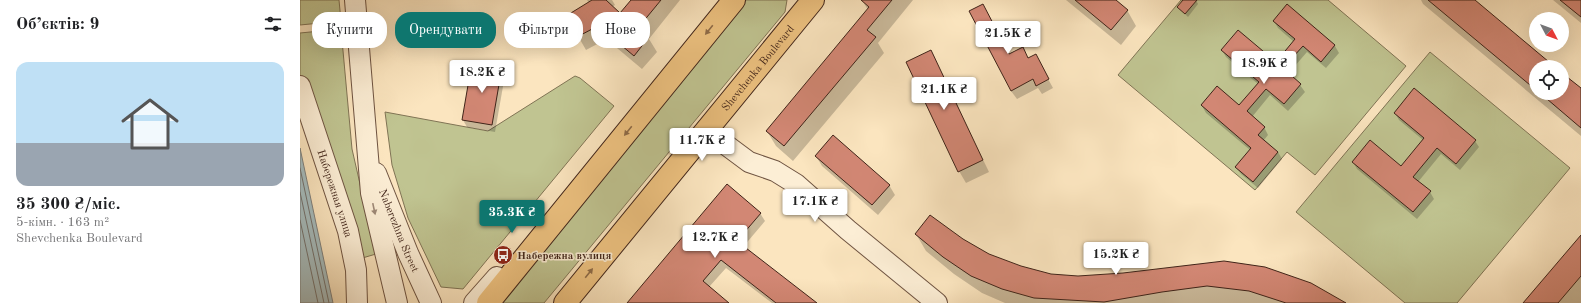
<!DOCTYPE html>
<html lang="uk">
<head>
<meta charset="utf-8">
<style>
  :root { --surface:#fff; --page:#f2f2f2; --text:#202124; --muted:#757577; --accent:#0f766e }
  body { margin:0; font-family:"Old Standard TT",serif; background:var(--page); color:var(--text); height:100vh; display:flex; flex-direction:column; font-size:15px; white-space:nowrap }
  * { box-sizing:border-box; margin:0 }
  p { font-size:13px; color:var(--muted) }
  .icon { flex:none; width:22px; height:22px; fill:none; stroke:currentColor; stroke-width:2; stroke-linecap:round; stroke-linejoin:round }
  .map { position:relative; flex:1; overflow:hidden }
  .drawer { display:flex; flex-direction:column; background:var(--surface); width:300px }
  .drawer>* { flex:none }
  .hud { position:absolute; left:12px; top:12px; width:380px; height:36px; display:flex; gap:8px }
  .needle { width:26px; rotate:131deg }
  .buttons { position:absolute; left:1229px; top:12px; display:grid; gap:8px }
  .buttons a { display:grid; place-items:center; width:40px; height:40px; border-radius:50%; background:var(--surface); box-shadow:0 4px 16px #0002; font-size:20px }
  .price { position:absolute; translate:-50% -34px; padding:0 9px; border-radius:4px; background:#fff; color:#222; font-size:13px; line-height:26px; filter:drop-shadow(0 1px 2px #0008) }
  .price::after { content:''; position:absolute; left:50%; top:24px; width:12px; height:9px; margin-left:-6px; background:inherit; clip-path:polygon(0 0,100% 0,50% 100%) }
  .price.current { background:var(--accent); color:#fff }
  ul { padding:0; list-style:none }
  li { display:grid; align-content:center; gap:8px; height:212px; padding:0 16px }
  li span { display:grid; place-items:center; height:124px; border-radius:12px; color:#555 }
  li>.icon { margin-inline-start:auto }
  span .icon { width:72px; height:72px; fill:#fffc; stroke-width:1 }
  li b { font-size:17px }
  h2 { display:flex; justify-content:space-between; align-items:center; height:48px; padding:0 16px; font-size:17px }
  .tag { padding:0 14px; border-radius:16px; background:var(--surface); box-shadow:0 4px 16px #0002; font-size:14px; line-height:36px }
  .tag.current { background:var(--accent); color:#fff }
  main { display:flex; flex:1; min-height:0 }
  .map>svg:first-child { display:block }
  .green { fill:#c0c491; stroke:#807455 }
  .water { fill:#a5bcbe; stroke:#7d7f7c }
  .shadow { fill:#0003 }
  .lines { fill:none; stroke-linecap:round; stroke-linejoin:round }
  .shore { stroke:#72706c; stroke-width:1 }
  .building { fill:#d28774; stroke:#402419 }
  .minor-casing { stroke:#6f5442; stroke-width:22 }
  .major-casing { stroke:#402419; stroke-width:24 }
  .minor { stroke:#fceed5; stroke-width:20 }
  .major { stroke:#eec280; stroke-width:22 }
  .oneway { fill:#8e6b47 }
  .oneway2 { fill:#9e8977 }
  .labels { text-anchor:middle; stroke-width:3; stroke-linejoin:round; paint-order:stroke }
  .street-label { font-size:11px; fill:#402419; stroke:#fceed5 }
  .poi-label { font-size:11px; font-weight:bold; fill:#402419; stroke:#fceed5; text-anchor:start }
</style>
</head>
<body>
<main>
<section class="drawer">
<h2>Об’єктів: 9<svg class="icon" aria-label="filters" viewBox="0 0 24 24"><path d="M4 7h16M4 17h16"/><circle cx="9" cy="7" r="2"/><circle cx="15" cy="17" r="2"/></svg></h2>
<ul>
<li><span style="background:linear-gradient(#bfe0f5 65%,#9aa5b1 0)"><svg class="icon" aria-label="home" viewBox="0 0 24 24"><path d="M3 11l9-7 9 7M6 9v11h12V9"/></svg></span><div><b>35 300 ₴/міс.</b><p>5-кімн. · 163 m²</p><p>Shevchenka Boulevard</p></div></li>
</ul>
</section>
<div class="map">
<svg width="1281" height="303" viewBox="0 0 1281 303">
  <rect width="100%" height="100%" fill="#fbe5bf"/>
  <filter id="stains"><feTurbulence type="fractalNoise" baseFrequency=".005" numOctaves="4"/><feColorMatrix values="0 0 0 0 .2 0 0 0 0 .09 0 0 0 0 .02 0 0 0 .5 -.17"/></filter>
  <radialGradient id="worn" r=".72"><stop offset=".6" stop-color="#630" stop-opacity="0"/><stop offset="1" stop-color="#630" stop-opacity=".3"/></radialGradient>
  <g class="green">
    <path d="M 0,0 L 39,0 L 41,21 L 0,25 Z"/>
    <path d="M 446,0 L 487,0 L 485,12 L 244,303 L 199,303 Z"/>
    <path d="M 881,0 L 1028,0 L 1106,66 L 1015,175 L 987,152 L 955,190 L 818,75 Z"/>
    <path d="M 41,29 L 52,149 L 76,254 L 59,259 L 0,76 L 0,33 Z"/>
    <path d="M 1130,52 L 1270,168 L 1157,303 L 1105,303 L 996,212 Z"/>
    <path d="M 275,76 L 280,78 L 314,106 L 163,289 L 141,287 L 108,218 L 92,165 L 85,112 L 188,131 Z"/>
  </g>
  <path class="water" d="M 0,148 L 33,303 L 0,303 Z"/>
  <g class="shadow">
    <path d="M 287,0 L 312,0 L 315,5 L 312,7 L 321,14 L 332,0 L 380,0 L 349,39 L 357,52 L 342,69 L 311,43 L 303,41 L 286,50 L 278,36 L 289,3 Z"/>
    <path d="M 562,0 L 613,0 L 578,43 L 584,53 L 493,161 L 476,146 L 467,131 L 568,10 Z"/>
    <path d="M 766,0 L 814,0 L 827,10 L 836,26 L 821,45 Z"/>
    <path d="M 884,0 L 896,0 L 898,4 L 888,17 L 878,7 Z"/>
    <path d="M 1121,0 L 1173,0 L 1254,67 L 1236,67 L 1236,93 L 1262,93 L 1262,74 L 1281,90 L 1281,136 L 1123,4 Z"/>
    <path d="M 1253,0 L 1281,0 L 1281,23 Z"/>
    <path d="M 987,5 L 1035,46 L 1039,53 L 1026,68 L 1007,52 L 988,74 L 1000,85 L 1005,92 L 988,111 L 970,95 L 952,117 L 964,127 L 968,135 L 964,140 L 978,152 L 982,159 L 958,188 L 941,174 L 936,167 L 950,150 L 906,113 L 902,106 L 939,106 L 958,84 L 926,57 L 922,50 L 976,63 L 994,42 L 978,28 L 974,21 Z"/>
    <path d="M 723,49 L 728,59 L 740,64 L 753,88 L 742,94 L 738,88 L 717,99 L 711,91 L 709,56 Z"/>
    <path d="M 631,52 L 689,172 L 666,183 L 659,171 Z"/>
    <path d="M 202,68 L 205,75 L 195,132 L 167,127 L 163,120 Z"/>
    <path d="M 1095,113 L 1175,141 L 1179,147 L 1160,170 L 1141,154 L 1118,182 L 1130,192 L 1134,199 L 1117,219 L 1057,169 L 1053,162 L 1101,167 L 1123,140 L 1099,120 Z"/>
    <path d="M 516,156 L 589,185 L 595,195 L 578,215 L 522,166 Z"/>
    <path d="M 460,213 L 465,221 L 443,247 L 515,303 L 472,303 L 426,268 L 409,287 L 427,303 L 328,303 Z"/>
    <path d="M 616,234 L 662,240 L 689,254 L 721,267 L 750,275 L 778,277 L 823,274 L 1044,303 L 705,303 L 682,293 L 654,274 L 626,251 Z"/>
    <path d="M 1281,236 L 1281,303 L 1224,303 Z"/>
  </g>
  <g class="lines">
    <g class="shore">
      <path d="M 0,168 L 29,303"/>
      <path d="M 0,192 L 24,303"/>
      <path d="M 0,220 L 18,303"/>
    </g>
  </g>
  <g class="building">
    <path d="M 292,0 L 306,0 L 320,13 L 331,0 L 361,0 L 338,28 L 349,37 L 334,56 L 302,29 L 294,28 L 277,37 L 266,16 Z"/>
    <path d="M 561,0 L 592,0 L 567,30 L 576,37 L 484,146 L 466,131 L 569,7 Z"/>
    <path d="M 775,0 L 816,0 L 828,10 L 811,30 Z"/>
    <path d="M 883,0 L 897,0 L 885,14 L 877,7 Z"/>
    <path d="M 1128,0 L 1175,0 L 1255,67 L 1236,67 L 1236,90 Z"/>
    <path d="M 1260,0 L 1281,0 L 1281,17 Z"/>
    <path d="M 683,4 L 709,54 L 723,47 L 728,58 L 736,54 L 749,79 L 736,86 L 733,79 L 711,91 L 669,11 Z"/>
    <path d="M 987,4 L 1035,45 L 1021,62 L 1003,46 L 983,68 L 1001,84 L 984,104 L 966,89 L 947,111 L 965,127 L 958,135 L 978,152 L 953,182 L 935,167 L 951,148 L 901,105 L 917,86 L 939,105 L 959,82 L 921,50 L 938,30 L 976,62 L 995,39 L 973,21 Z"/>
    <path d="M 631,50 L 683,160 L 658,172 L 606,62 Z"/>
    <path d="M 172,62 L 202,67 L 192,125 L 162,120 Z"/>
    <path d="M 1262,73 L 1281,88 L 1281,128 L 1240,93 L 1262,93 Z"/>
    <path d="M 1114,88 L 1176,140 L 1156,164 L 1137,148 L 1113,177 L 1131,191 L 1113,212 L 1052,162 L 1070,140 L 1101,166 L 1124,138 L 1094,113 Z"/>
    <path d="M 533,135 L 590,185 L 572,205 L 515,156 Z"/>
    <path d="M 427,184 L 461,213 L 437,241 L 517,303 L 476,303 L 421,260 L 403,281 L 429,303 L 327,303 Z"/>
    <path d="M 630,215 L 663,239 L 689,254 L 721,266 L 751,274 L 778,276 L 823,273 L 924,261 L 965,267 L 1011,283 L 1046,303 L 986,303 L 949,291 L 907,286 L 862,292 L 804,302 L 734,298 L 702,289 L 671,276 L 643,257 L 615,234 Z"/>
    <path d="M 1281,235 L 1281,276 L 1258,303 L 1223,303 Z"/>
  </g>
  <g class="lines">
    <g class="minor-casing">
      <g id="minor">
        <path d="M 55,0 L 71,193 L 97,303"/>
        <path id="s1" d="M 0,86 L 48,231 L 56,270 L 57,303"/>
        <path d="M 406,130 L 449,162 L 475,171 L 496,184 L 548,230 L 637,303"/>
        <path id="s2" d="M 76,173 L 108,253 L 131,303"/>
        <path d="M 174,303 L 197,277"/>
      </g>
    </g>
    <g class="major-casing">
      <g id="major">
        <path d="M 188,303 L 434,0"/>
        <path id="s3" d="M 265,303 L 513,0"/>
      </g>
    </g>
    <use href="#minor" class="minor"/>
    <use href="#major" class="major"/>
  </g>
  <defs><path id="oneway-solid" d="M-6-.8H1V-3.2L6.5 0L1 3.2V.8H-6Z"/></defs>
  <g class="oneway">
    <use href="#oneway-solid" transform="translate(409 30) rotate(129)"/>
    <use href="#oneway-solid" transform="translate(328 131) rotate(129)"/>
    <use href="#oneway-solid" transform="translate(289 273) rotate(-51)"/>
  </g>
  <use class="oneway2" href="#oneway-solid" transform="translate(74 209) rotate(78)"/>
  <defs>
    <g id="bus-disc" transform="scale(1)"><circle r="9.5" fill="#8f2418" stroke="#fceed5"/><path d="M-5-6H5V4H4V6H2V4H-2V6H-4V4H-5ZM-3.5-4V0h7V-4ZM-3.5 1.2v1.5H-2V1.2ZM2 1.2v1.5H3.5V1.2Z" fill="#fff"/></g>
  </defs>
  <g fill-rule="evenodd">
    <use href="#bus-disc" x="203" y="255"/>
  </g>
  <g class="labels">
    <g class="street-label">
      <text dy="4" stroke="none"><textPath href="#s3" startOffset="304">Shevchenka Boulevard</textPath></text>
      <text dy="4" stroke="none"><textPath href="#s1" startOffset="113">Набережная улица</textPath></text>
      <text dy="4" stroke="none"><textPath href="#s2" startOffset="62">Naberezhna Street</textPath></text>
    </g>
    <g class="poi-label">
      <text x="217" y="259">Набережна вулиця</text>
    </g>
  </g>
  <rect width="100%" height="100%" filter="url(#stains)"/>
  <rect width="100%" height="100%" fill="url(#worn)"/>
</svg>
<div class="buttons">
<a><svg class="needle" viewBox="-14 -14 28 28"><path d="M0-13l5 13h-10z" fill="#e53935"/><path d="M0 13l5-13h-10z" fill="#757577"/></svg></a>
<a><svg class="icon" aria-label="locate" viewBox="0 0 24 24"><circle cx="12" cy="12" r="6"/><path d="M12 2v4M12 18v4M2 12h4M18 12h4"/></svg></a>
</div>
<b class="price" style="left:708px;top:55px">21.5K ₴</b>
<b class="price" style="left:964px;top:85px">18.9K ₴</b>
<b class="price" style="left:182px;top:94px">18.2K ₴</b>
<b class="price" style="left:644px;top:111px">21.1K ₴</b>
<b class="price" style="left:402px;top:162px">11.7K ₴</b>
<b class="price" style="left:515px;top:223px">17.1K ₴</b>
<b class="price current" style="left:212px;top:234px">35.3K ₴</b>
<b class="price" style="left:415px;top:259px">12.7K ₴</b>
<b class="price" style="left:816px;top:276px">15.2K ₴</b>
<div class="hud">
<a class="tag">Купити</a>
<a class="tag current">Орендувати</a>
<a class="tag">Фільтри</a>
<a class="tag">Нове</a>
</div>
</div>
</main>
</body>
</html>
